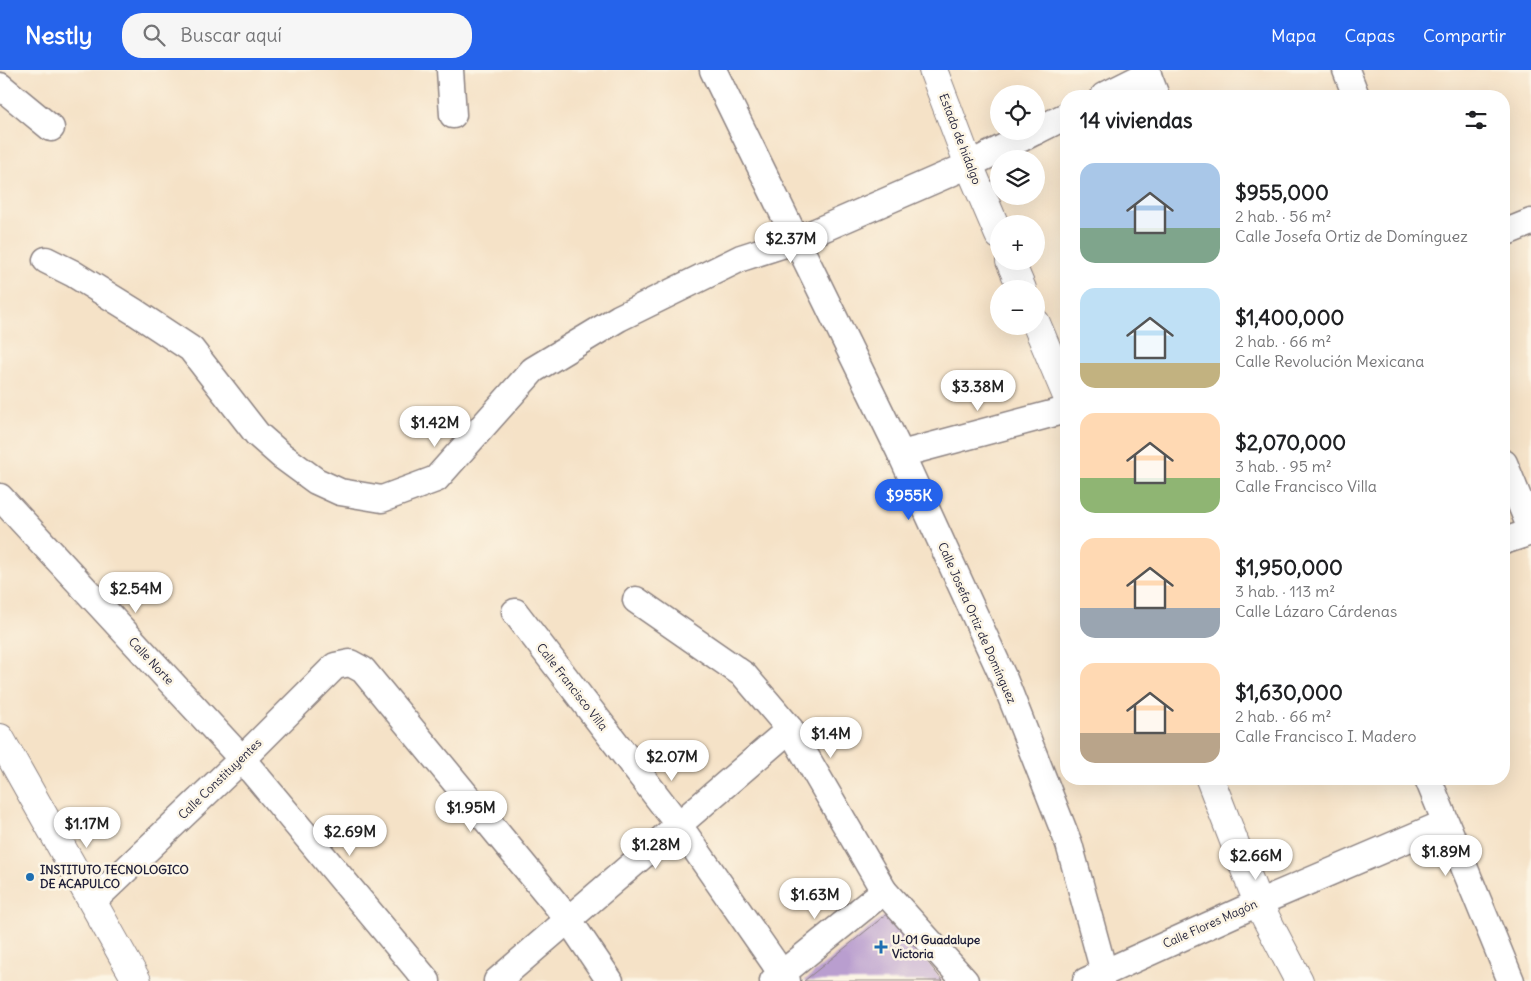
<!DOCTYPE html>
<html lang="es">
<head>
<meta charset="utf-8">
<style>
  :root { --surface:#fff; --page:#f6f6f6; --text:#202124; --muted:#757577; --accent:#2563eb }
  body { margin:0; font-family:Delius,sans-serif; background:var(--page); color:var(--text); height:100vh; display:flex; flex-direction:column; font-size:19px; white-space:nowrap }
  * { box-sizing:border-box; margin:0 }
  p { font-size:16px; color:var(--muted) }
  .icon { flex:none; width:28px; height:28px; fill:none; stroke:currentColor; stroke-width:2; stroke-linecap:round; stroke-linejoin:round }
  .map { position:relative; flex:1; overflow:hidden }
  .panel { position:absolute; left:1060px; top:20px; width:450px; height:695px; display:flex; flex-direction:column; background:var(--surface); border-radius:20px; box-shadow:0 5px 20px #0002 }
  .panel>* { flex:none }
  .controls { position:absolute; left:990px; top:15px; display:grid; gap:10px }
  .controls a { display:grid; place-items:center; width:55px; height:55px; border-radius:50%; background:var(--surface); box-shadow:0 5px 20px #0002; font-size:25px }
  .price { position:absolute; translate:-50% -42px; padding:0 11px; border-radius:18px; background:#fff; color:#222; font-size:16px; line-height:32px; filter:drop-shadow(0 1px 2px #0008) }
  .price::after { content:''; position:absolute; left:50%; top:30px; width:15px; height:11px; margin-left:-8px; background:inherit; clip-path:polygon(0 0,100% 0,50% 100%) }
  .price.current { background:var(--accent); color:#fff }
  ul { padding:0; list-style:none }
  li { display:flex; align-items:center; gap:15px; height:125px; padding:0 20px }
  li span { display:grid; place-items:center; flex:none; width:140px; height:100px; border-radius:15px; color:#555 }
  li>.icon { margin-inline-start:auto }
  span .icon { width:60px; height:60px; fill:#fffc; stroke-width:1 }
  li b { font-size:21px }
  h2 { display:flex; justify-content:space-between; align-items:center; height:60px; padding:0 20px; font-size:21px }
  header { display:flex; align-items:center; gap:30px; box-sizing:border-box; height:70px; padding:0 25px; background:var(--accent); color:#fff }
  header strong { font-size:24px }
  nav { display:flex; gap:28px; margin-inline-start:auto; font-size:18px }
  .search { width:350px; height:45px; background:var(--page); display:flex; align-items:center; gap:12px; box-sizing:border-box; padding:0 18px; border-radius:20px; color:var(--muted); font-size:19px }
  .map>svg:first-child { display:block }
  .building { fill:#b99ecf }
  .lines { fill:none; stroke-linecap:round; stroke-linejoin:round }
  .minor-casing { stroke:#8c8281; stroke-width:29 }
  .tertiary-casing { stroke:#8c8281; stroke-width:30 }
  .minor { stroke:#fff; stroke-width:26 }
  .tertiary { stroke:#fff; stroke-width:28 }
  .poi-dot { fill:#1f6fb2; stroke:#fcf5e5; stroke-width:2 }
  .labels { text-anchor:middle; stroke-width:5; stroke-linejoin:round; paint-order:stroke }
  .street-label { font-size:12px; fill:#22223b; stroke:#fcf5e5 }
  .poi-label { font-size:12px; font-weight:bold; fill:#22223b; stroke:#fcf5e5; text-anchor:start }
</style>
</head>
<body>
<header>
<strong>Nestly</strong>
<div class="search"><svg class="icon" aria-label="search" viewBox="0 0 24 24"><circle cx="10" cy="10" r="6"/><path d="M15 15l6 6"/></svg>Buscar aquí</div>
<nav><a>Mapa</a><a>Capas</a><a>Compartir</a></nav>
</header>
<div class="map">
<svg width="1531" height="911" viewBox="0 0 1531 911">
  <rect width="100%" height="100%" fill="#fcf5e5"/>
  <filter id="ink" filterUnits="userSpaceOnUse"><feTurbulence type="fractalNoise" baseFrequency=".02" numOctaves="2"/><feDisplacementMap in="SourceGraphic" scale="10" xChannelSelector="R" yChannelSelector="G"/><feConvolveMatrix kernelMatrix="1 2 1 2 8 2 1 2 1" color-interpolation-filters="sRGB"/></filter>
  <filter id="wash" filterUnits="userSpaceOnUse"><feTurbulence type="fractalNoise" baseFrequency=".0096" numOctaves="4" result="noise"/><feDisplacementMap in="SourceGraphic" scale="20" xChannelSelector="R" yChannelSelector="G"/><feGaussianBlur stdDeviation="1.12" result="paint"/><feColorMatrix in="noise" values="0 0 0 0 0 0 0 0 0 0 0 0 0 0 0 0 0 1.4 0 .05"/><feComposite in="paint" operator="in"/></filter>
  <g filter="url(#wash)">
    <rect width="100%" height="100%" fill="#f5e2c7"/>
    <g id="blocks">
      <path class="building" d="M 888,843 L 943,911 L 804,911 Z"/>
    </g>
  </g>
  <g filter="url(#ink)">
    <use href="#blocks" fill-opacity="0" stroke="#8c8281" stroke-width="1"/>
    <g class="lines">
      <g class="minor-casing">
        <g id="minor">
          <path d="M 450,0 L 453,45"/>
          <path d="M 713,0 L 901,384 L 1004,609 L 1069,774 L 1104,902"/>
          <path d="M 1146,0 L 1156,26"/>
          <path d="M 1346,0 L 1356,26"/>
          <path d="M 0,16 L 51,58"/>
          <path d="M 1104,26 L 1148,4"/>
          <path d="M 1036,61 L 1066,46"/>
          <path d="M 1504,163 L 1531,152"/>
          <path d="M 46,190 L 72,203 L 135,242 L 191,279 L 257,364 L 282,386 L 316,411 L 340,422 L 382,429 L 436,409 L 533,300 L 619,248 L 741,188 L 797,170 L 969,95 L 1036,61"/>
          <path d="M 901,384 L 1066,340"/>
          <path d="M 1504,393 L 1531,459"/>
          <path d="M 0,427 L 242,689 L 427,911"/>
          <path d="M 1504,471 L 1531,462"/>
          <path d="M 636,530 L 744,605 L 790,659 L 884,821 L 965,911"/>
          <path d="M 515,542 L 678,754 L 787,911"/>
          <path d="M 1428,709 L 1511,911"/>
          <path d="M 93,831 L 242,689 L 335,596 L 350,593 L 363,600 L 568,849 L 610,911"/>
          <path d="M 497,911 L 790,659"/>
          <path d="M 773,911 L 884,821"/>
          <path d="M 1086,911 L 1258,833 L 1445,753"/>
        </g>
      </g>
      <g class="tertiary-casing">
        <g id="tertiary">
          <path d="M 933,0 L 969,95 L 999,165"/>
          <path d="M 1010,191 L 1022,219"/>
          <path d="M 1036,253 L 1066,324"/>
          <path d="M 0,668 L 137,911"/>
          <path d="M 1210,709 L 1258,833 L 1299,911"/>
        </g>
      </g>
      <use href="#minor" class="minor"/>
      <use href="#tertiary" class="tertiary"/>
    </g>
  </g>
  <g class="poi-dot">
    <circle cx="30" cy="807" r="5"/>
    <path d="M878.5 869.5h5v5h5v5h-5v5h-5v-5h-5v-5h5z"/>
  </g>
  <g class="labels">
    <g class="street-label">
      <text transform="translate(960 69) rotate(69)" y="4">Estado de hidalgo</text>
      <text transform="translate(977 553) rotate(66)" y="4">Calle Josefa Ortiz de Domínguez</text>
      <text transform="translate(151 591) rotate(47)" y="4">Calle Norte</text>
      <text transform="translate(572 617) rotate(52)" y="4">Calle Francisco Villa</text>
      <text transform="translate(220 709) rotate(-44)" y="4">Calle Constituyentes</text>
      <text transform="translate(1210 854) rotate(-24)" y="4">Calle Flores Magón</text>
    </g>
    <g class="poi-label">
      <text x="40" y="804">INSTITUTO TECNOLOGICO<tspan x="40" dy="14">DE ACAPULCO</tspan></text>
      <text x="892" y="874">U-01 Guadalupe<tspan x="892" dy="14">Victoria</tspan></text>
    </g>
  </g>
</svg>
<div class="controls">
<a><svg class="icon" aria-label="locate" viewBox="0 0 24 24"><circle cx="12" cy="12" r="6"/><path d="M12 2v4M12 18v4M2 12h4M18 12h4"/></svg></a>
<a><svg class="icon" aria-label="layers" viewBox="0 0 24 24"><path d="M12 4l9 5-9 5-9-5zM3 14l9 5 9-5"/></svg></a>
<a>+</a>
<a>−</a>
</div>
<b class="price" style="left:791px;top:194px">$2.37M</b>
<b class="price" style="left:978px;top:342px">$3.38M</b>
<b class="price" style="left:435px;top:378px">$1.42M</b>
<b class="price current" style="left:909px;top:451px">$955K</b>
<b class="price" style="left:136px;top:544px">$2.54M</b>
<b class="price" style="left:831px;top:689px">$1.4M</b>
<b class="price" style="left:672px;top:712px">$2.07M</b>
<b class="price" style="left:471px;top:763px">$1.95M</b>
<b class="price" style="left:87px;top:779px">$1.17M</b>
<b class="price" style="left:350px;top:787px">$2.69M</b>
<b class="price" style="left:656px;top:800px">$1.28M</b>
<b class="price" style="left:1446px;top:807px">$1.89M</b>
<b class="price" style="left:1256px;top:811px">$2.66M</b>
<b class="price" style="left:815px;top:850px">$1.63M</b>
<section class="panel">
<h2>14 viviendas<svg class="icon" aria-label="filters" viewBox="0 0 24 24"><path d="M4 7h16M4 17h16"/><circle cx="9" cy="7" r="2"/><circle cx="15" cy="17" r="2"/></svg></h2>
<ul>
<li><span style="background:linear-gradient(#a9c7e8 65%,#7fa58c 0)"><svg class="icon" aria-label="home" viewBox="0 0 24 24"><path d="M3 11l9-7 9 7M6 9v11h12V9"/></svg></span><div><b>$955,000</b><p>2 hab. · 56 m²</p><p>Calle Josefa Ortiz de Domínguez</p></div></li>
<li><span style="background:linear-gradient(#bfe0f5 75%,#c2b280 0)"><svg class="icon" aria-label="home" viewBox="0 0 24 24"><path d="M3 11l9-7 9 7M6 9v11h12V9"/></svg></span><div><b>$1,400,000</b><p>2 hab. · 66 m²</p><p>Calle Revolución Mexicana</p></div></li>
<li><span style="background:linear-gradient(#ffd9b3 65%,#8fb573 0)"><svg class="icon" aria-label="home" viewBox="0 0 24 24"><path d="M3 11l9-7 9 7M6 9v11h12V9"/></svg></span><div><b>$2,070,000</b><p>3 hab. · 95 m²</p><p>Calle Francisco Villa</p></div></li>
<li><span style="background:linear-gradient(#ffd9b3 70%,#9aa5b1 0)"><svg class="icon" aria-label="home" viewBox="0 0 24 24"><path d="M3 11l9-7 9 7M6 9v11h12V9"/></svg></span><div><b>$1,950,000</b><p>3 hab. · 113 m²</p><p>Calle Lázaro Cárdenas</p></div></li>
<li><span style="background:linear-gradient(#ffd9b3 70%,#b9a48a 0)"><svg class="icon" aria-label="home" viewBox="0 0 24 24"><path d="M3 11l9-7 9 7M6 9v11h12V9"/></svg></span><div><b>$1,630,000</b><p>2 hab. · 66 m²</p><p>Calle Francisco I. Madero</p></div></li>
</ul>
</section>
</div>
</body>
</html>
